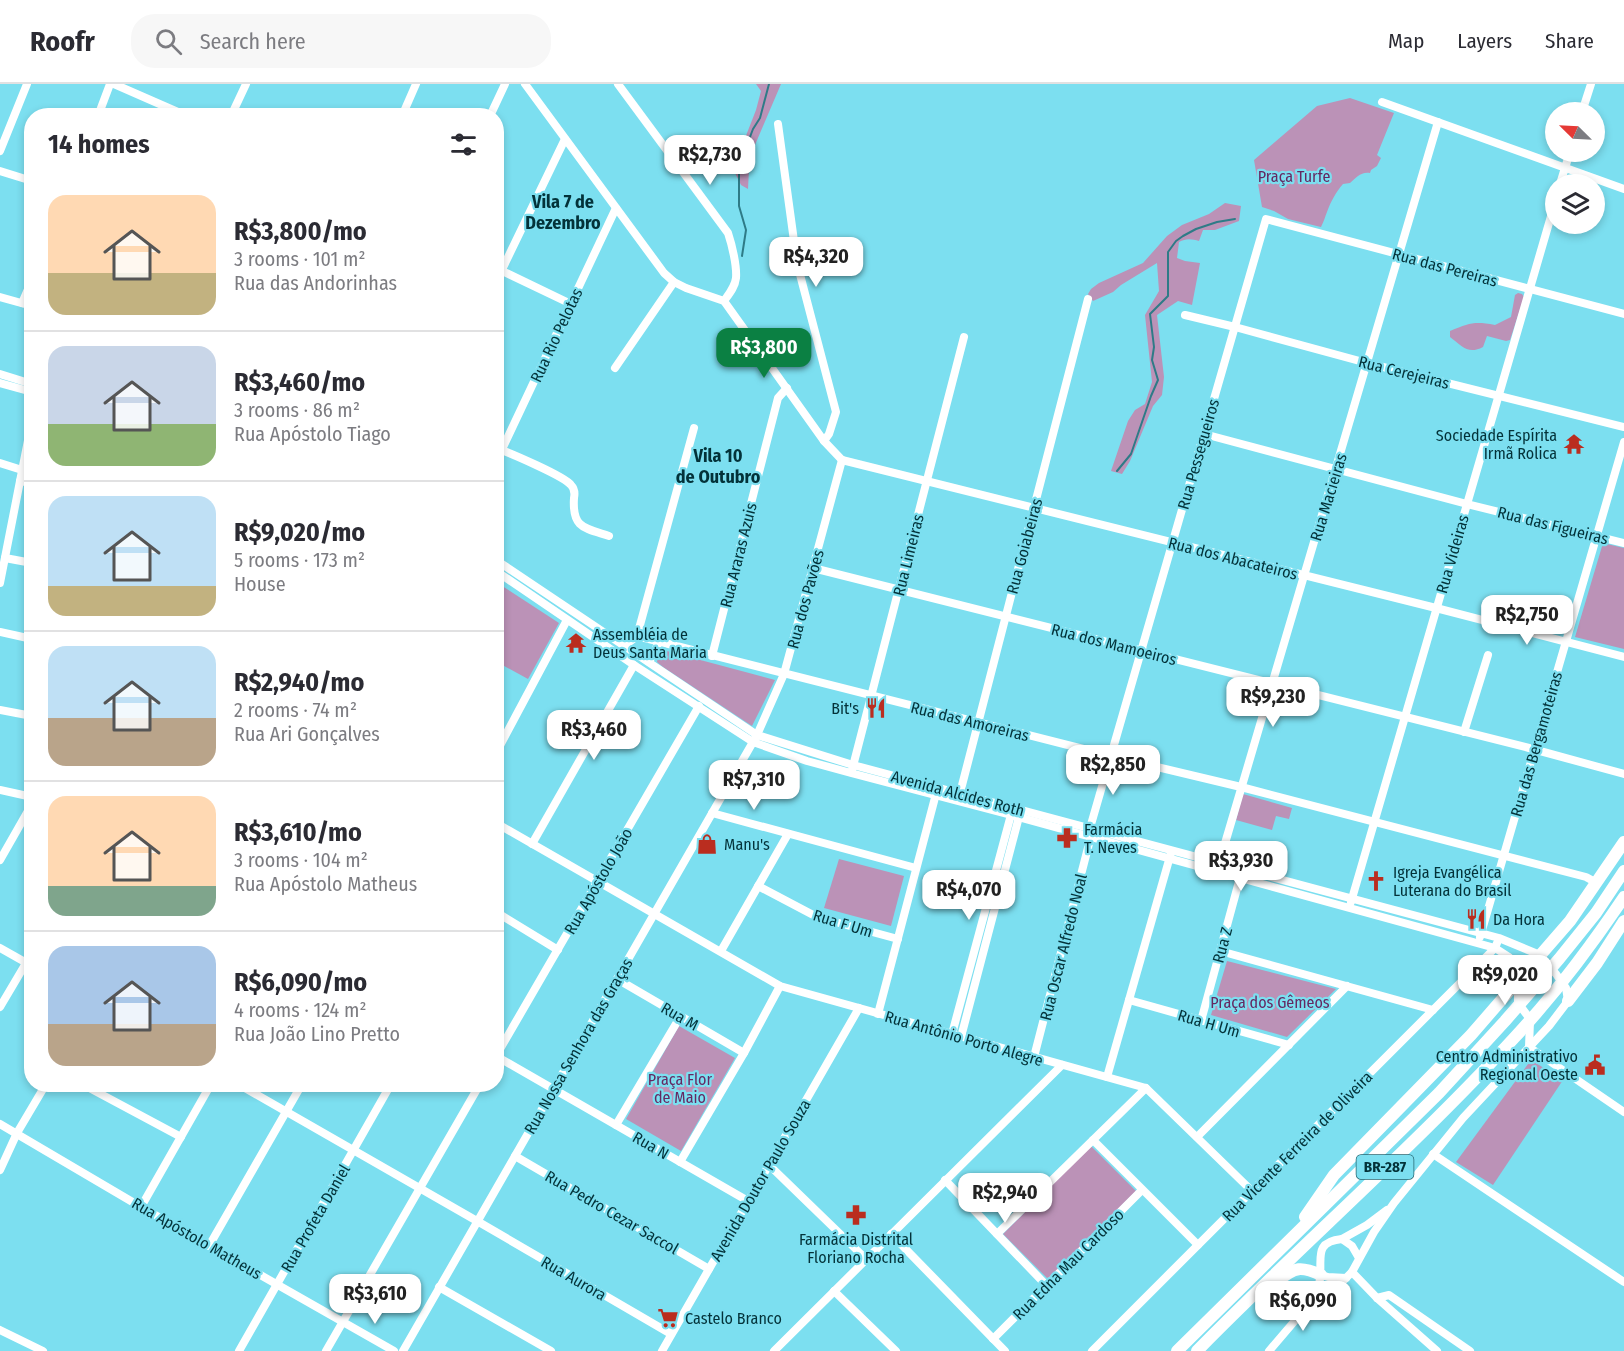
<!DOCTYPE html>
<html lang="en">
<head>
<meta charset="utf-8">
<style>
  :root { --surface:#fff; --page:#f7f7f7; --text:#2b2b33; --muted:#7c7c81; --line:#e1e1e2; --accent:#0b8043 }
  body { margin:0; font-family:"Fira Sans Condensed",sans-serif; background:var(--page); color:var(--text); height:100vh; display:flex; flex-direction:column; font-size:22px; white-space:nowrap }
  * { box-sizing:border-box; margin:0 }
  p { font-size:20px; color:var(--muted) }
  .icon { flex:none; width:33px; height:33px; fill:none; stroke:currentColor; stroke-width:2; stroke-linecap:round; stroke-linejoin:round }
  .map { position:relative; flex:1; overflow:hidden }
  .panel { position:absolute; left:24px; top:24px; width:480px; height:984px; display:flex; flex-direction:column; background:var(--surface); border-radius:24px; box-shadow:0 3px 9px #0003 }
  .panel>* { flex:none }
  .needle { width:39px; rotate:294deg }
  .tools { position:absolute; left:1545px; top:18px; display:grid; gap:12px }
  .tools a { display:grid; place-items:center; width:60px; height:60px; border-radius:50%; background:var(--surface); box-shadow:0 3px 9px #0003; font-size:30px }
  .price { position:absolute; translate:-50% -51px; padding:0 14px; border-radius:12px; background:#fff; color:#222; font-size:20px; line-height:39px; filter:drop-shadow(0 2px 3px #0008) }
  .price::after { content:''; position:absolute; left:50%; top:36px; width:18px; height:14px; margin-left:-9px; background:inherit; clip-path:polygon(0 0,100% 0,50% 100%) }
  .price.active { background:var(--accent); color:#fff }
  ul { padding:0; list-style:none }
  li { display:flex; align-items:center; gap:18px; height:150px; padding:0 24px }
  li+li { border-top:2px solid var(--line) }
  li span { display:grid; place-items:center; flex:none; width:168px; height:120px; border-radius:18px; color:#555 }
  li>.icon { margin-inline-start:auto }
  span .icon { width:72px; height:72px; fill:#fffc; stroke-width:1 }
  li b { font-size:26px }
  h2 { display:flex; justify-content:space-between; align-items:center; height:72px; padding:0 24px; font-size:26px }
  header { display:flex; align-items:center; gap:36px; box-sizing:border-box; height:84px; padding:0 30px; background:var(--surface); border-bottom:2px solid var(--line) }
  header strong { font-size:28px }
  nav { display:flex; gap:33px; margin-inline-start:auto; font-size:21px }
  .search { width:420px; height:54px; background:var(--page); display:flex; align-items:center; gap:15px; box-sizing:border-box; padding:0 21px; border-radius:24px; color:var(--muted); font-size:22px }
  .map>svg:first-child { display:block }
  .green { fill:#bb92b7 }
  .lines { fill:none; stroke-linecap:round; stroke-linejoin:round }
  .stream { stroke:#2e7b87; stroke-width:2 }
  .minor { stroke:#fff; stroke-width:8 }
  .highway { stroke:#fff; stroke-width:12 }
  .labels { text-anchor:middle; stroke-width:4.5; stroke-linejoin:round; paint-order:stroke }
  .shield { fill:#7cdff0; stroke:#276670; stroke-width:1.5 }
  .shield-label { font-size:15px; font-weight:bold; fill:#033239 }
  .park-label { font-size:16px; fill:#652861; stroke:#7cdff0 }
  .street-label { font-size:16px; fill:#033239; stroke:#7cdff0 }
  .poi-label { font-size:16px; fill:#033239; stroke:#7cdff0; text-anchor:start }
  .neighbourhood-label { font-size:18px; font-weight:bold; fill:#033239; stroke:#7cdff0 }
</style>
</head>
<body>
<header>
<strong>Roofr</strong>
<div class="search"><svg class="icon" aria-label="search" viewBox="0 0 24 24"><circle cx="10" cy="10" r="6"/><path d="M15 15l6 6"/></svg>Search here</div>
<nav><a>Map</a><a>Layers</a><a>Share</a></nav>
</header>
<div class="map">
<svg width="1624" height="1267" viewBox="0 0 1624 1267">
  <rect width="100%" height="100%" fill="#7cdff0"/>
  <g class="green">
    <path d="M 756,0 L 781,0 L 752,68 L 749,85 L 748,105 L 741,101 L 733,85 L 756,26 L 761,7 Z"/>
    <path d="M 1350,14 L 1394,29 L 1377,71 L 1381,74 L 1377,82 L 1371,86 L 1370,89 C 1362,87 1355,94 1350,99 L 1343,100 C 1336,108 1331,117 1327,128 C 1325,133 1324,137 1321,143 L 1288,135 L 1274,127 L 1262,123 L 1254,76 L 1317,22 Z"/>
    <path d="M 1225,119 L 1241,122 L 1239,137 L 1215,146 L 1203,146 L 1199,157 C 1192,155 1186,154 1179,158 L 1177,174 L 1185,177 L 1200,179 L 1192,221 L 1178,217 L 1157,231 L 1164,293 L 1162,311 L 1153,322 L 1130,377 L 1122,390 L 1111,387 L 1128,337 L 1135,326 L 1145,320 L 1152,298 L 1145,231 L 1159,207 L 1157,179 L 1121,201 L 1113,208 L 1093,217 L 1088,210 L 1091,205 L 1099,199 L 1143,179 L 1167,152 L 1182,141 L 1209,130 Z"/>
    <path d="M 1518,209 L 1522,210 L 1524,213 L 1510,256 L 1506,257 L 1487,252 L 1483,263 C 1468,271 1462,262 1450,253 L 1450,247 C 1470,239 1474,237 1495,241 L 1511,233 L 1515,211 Z"/>
    <path d="M 1603,459 L 1624,464 L 1624,565 L 1575,553 Z"/>
    <path d="M 496,498 L 559,539 L 528,595 L 497,578 Z"/>
    <path d="M 663,566 L 775,596 L 752,642 L 663,583 L 657,578 L 658,571 Z"/>
    <path d="M 1243,710 L 1292,724 L 1289,735 L 1276,732 L 1272,746 L 1236,736 Z"/>
    <path d="M 839,775 L 904,792 L 891,842 L 824,824 Z"/>
    <path d="M 1227,877 L 1336,905 L 1287,953 L 1211,931 Z"/>
    <path d="M 679,942 L 735,974 L 681,1067 L 626,1035 Z"/>
    <path d="M 1531,976 L 1563,996 L 1493,1101 L 1456,1078 Z"/>
    <path d="M 1091,1062 L 1136,1107 L 1048,1195 L 1003,1150 Z"/>
  </g>
  <g class="lines">
    <g class="stream">
      <path d="M 742,172 L 746,146 L 739,122 L 739,82 L 753,45 L 760,34 L 769,0"/>
      <path d="M 1117,387 L 1131,370 L 1151,312 L 1158,296 L 1152,276 L 1154,263 L 1150,230 L 1168,212 L 1168,168 L 1176,157 L 1183,152 L 1196,145 L 1217,138 L 1235,135"/>
      <path d="M 496,910 L 500,914"/>
    </g>
    <g class="minor">
      <path d="M 114,0 L 187,32"/>
      <path d="M 525,0 L 664,189 L 674,198 L 686,204 L 724,217 L 824,357 L 842,376"/>
      <path d="M 618,0 L 728,149 C 732,161 737,182 736,194 C 735,203 729,210 724,217"/>
      <path d="M 1382,18 L 1624,105"/>
      <path d="M 1582,28 L 1591,0"/>
      <path d="M 98,32 L 110,0"/>
      <path d="M 231,32 L 246,0"/>
      <path d="M 402,32 L 416,0"/>
      <path d="M 490,32 L 505,0"/>
      <path d="M 778,40 L 797,179 L 836,328 L 829,350 L 824,357"/>
      <path d="M 0,67 L 27,0"/>
      <path d="M 0,87 L 32,97"/>
      <path d="M 1560,100 L 1570,68"/>
      <path d="M 496,184 L 571,220"/>
      <path d="M 496,198 L 565,55"/>
      <path d="M 0,213 L 32,222"/>
      <path d="M 22,219 L 32,196"/>
      <path d="M 1185,231 L 1235,243 L 1367,279 L 1624,343"/>
      <path d="M 615,284 L 674,198"/>
      <path d="M 0,290 L 32,300"/>
      <path d="M 0,299 L 32,308"/>
      <path d="M 1204,350 L 1467,420 L 1624,459"/>
      <path d="M 496,364 C 510,369 564,392 571,401 C 574,404 575,409 574,414 C 572,444 584,444 609,452"/>
      <path d="M 842,376 L 1436,524 L 1624,573"/>
      <path d="M 496,378 L 616,124"/>
      <path d="M 0,379 L 22,386"/>
      <path d="M 20,397 L 32,399"/>
      <path d="M 5,474 L 32,479"/>
      <path d="M 496,476 L 757,651 L 853,681 L 1499,854 L 1540,871 L 1556,890 L 1566,904 L 1568,917 L 1549,942 L 1463,1034 L 1394,1119 L 1374,1148 L 1352,1188 L 1338,1202 L 1316,1212 L 1269,1267"/>
      <path d="M 813,484 L 1529,664 L 1624,690"/>
      <path d="M 496,487 L 634,581 L 753,658 L 807,677 L 851,689 L 1011,731 L 1495,864 L 1509,873 L 1518,897 L 1518,919 L 1530,935"/>
      <path d="M 0,499 L 32,336"/>
      <path d="M 0,548 L 32,555"/>
      <path d="M 637,552 L 694,344"/>
      <path d="M 622,565 L 624,562 L 637,552 L 1111,672 L 1241,703 L 1586,793 L 1597,799"/>
      <path d="M 712,572 L 778,314 L 787,304"/>
      <path d="M 649,578 L 659,558"/>
      <path d="M 0,626 L 32,632"/>
      <path d="M 1464,648 L 1488,571"/>
      <path d="M 496,669 L 567,536"/>
      <path d="M 852,686 L 964,253"/>
      <path d="M 0,706 L 32,713"/>
      <path d="M 960,709 L 1088,215"/>
      <path d="M 712,729 L 916,784"/>
      <path d="M 496,739 L 780,902 L 1146,1004 L 1252,1107"/>
      <path d="M 532,760 L 634,581"/>
      <path d="M 0,776 L 32,720"/>
      <path d="M 1218,783 L 1438,38"/>
      <path d="M 758,802 L 817,833 L 898,855"/>
      <path d="M 1351,818 L 1556,115"/>
      <path d="M 496,828 L 558,866"/>
      <path d="M 1480,853 L 1624,358"/>
      <path d="M 0,864 L 32,882"/>
      <path d="M 721,867 L 788,750"/>
      <path d="M 1220,867 L 1433,926"/>
      <path d="M 617,895 L 744,969"/>
      <path d="M 1129,916 L 1289,961"/>
      <path d="M 0,923 L 32,869"/>
      <path d="M 878,930 L 937,706"/>
      <path d="M 1201,937 L 1241,790"/>
      <path d="M 952,950 L 1012,727"/>
      <path d="M 961,953 L 1020,729"/>
      <path d="M 1529,963 L 1624,1028"/>
      <path d="M 1529,963 L 1530,937"/>
      <path d="M 496,972 L 699,622"/>
      <path d="M 496,972 L 748,1117"/>
      <path d="M 1034,973 L 1091,752 L 1090,744 L 1266,135 L 1624,230"/>
      <path d="M 1107,993 L 1171,769"/>
      <path d="M 82,1000 L 181,1053"/>
      <path d="M 238,1000 L 477,1137 L 671,1250"/>
      <path d="M 0,1040 L 141,1123 L 394,1267"/>
      <path d="M 616,1041 L 680,933"/>
      <path d="M 1197,1053 L 1347,902"/>
      <path d="M 1093,1056 L 1198,1161"/>
      <path d="M 1433,1070 L 1624,1198"/>
      <path d="M 515,1072 L 709,1185"/>
      <path d="M 680,1078 L 744,969 L 780,902"/>
      <path d="M 769,1081 L 866,1175"/>
      <path d="M 0,1086 L 17,1049 L 46,1000"/>
      <path d="M 945,1096 L 1047,1202"/>
      <path d="M 141,1123 L 211,1000"/>
      <path d="M 891,1150 L 1005,1267"/>
      <path d="M 997,1150 L 1146,1004"/>
      <path d="M 1342,1155 L 1367,1141 L 1387,1126"/>
      <path d="M 209,1162 L 302,1000"/>
      <path d="M 1352,1188 L 1377,1214 L 1437,1267"/>
      <path d="M 1321,1191 L 1328,1193 L 1346,1194"/>
      <path d="M 439,1203 L 551,1267"/>
      <path d="M 834,1207 L 896,1267"/>
      <path d="M 1316,1212 C 1318,1206 1320,1199 1320,1192 C 1322,1173 1314,1158 1342,1155 L 1352,1162 L 1359,1174"/>
      <path d="M 1377,1214 L 1389,1211 L 1470,1267"/>
      <path d="M 0,1246 L 43,1267"/>
      <path d="M 993,1255 L 1142,1106"/>
      <path d="M 239,1267 L 391,1000"/>
      <path d="M 326,1267 L 480,1000"/>
      <path d="M 403,1267 L 757,651 L 784,590 L 842,376"/>
      <path d="M 662,1267 L 859,924"/>
      <path d="M 774,1267 L 1062,981"/>
      <path d="M 1092,1267 L 1495,864 L 1497,859"/>
    </g>
    <g class="highway">
      <path d="M 1568,917 L 1597,879 L 1624,837"/>
      <path d="M 1305,1133 L 1334,1091 L 1471,951 L 1570,837 L 1624,758"/>
      <path d="M 1279,1196 C 1295,1183 1301,1182 1321,1191"/>
      <path d="M 1177,1267 L 1439,1009 L 1505,937 L 1559,875 L 1596,829 L 1624,787"/>
      <path d="M 1197,1267 C 1301,1161 1414,1063 1515,953 C 1555,910 1591,862 1624,813"/>
    </g>
  </g>
  <defs>
    <g id="temple-bare" transform="scale(1.62)"><path d="M0-6L5-2H3V0L6.5 2.5H4V6H1.5V3h-3V6H-4V2.5H-6.5L-3 0V-2H-5Z" fill="#ba2d1f" stroke="#7cdff0" stroke-width="2.5" paint-order="stroke"/></g>
    <g id="restaurant-bare" transform="scale(1.62)"><path d="M-5-6h1v4h1v-4h1v4h1v-4h1v5L-1.5 .5V6h-2V.5L-5-1ZM5-6V6H3V1.5H1.5Q1.5-4 5-6Z" fill="#ba2d1f" stroke="#7cdff0" stroke-width="2.5" paint-order="stroke"/></g>
    <g id="pharmacy-bare" transform="scale(1.62)"><path d="M-2-6h4v4h4v4h-4v4h-4v-4h-4v-4h4Z" fill="#ba2d1f" stroke="#7cdff0" stroke-width="2.5" paint-order="stroke"/></g>
    <g id="shop-bare" transform="scale(1.62)"><path d="M-5-2.5h2.3a2.7 3.5 0 0 1 5.4 0H5L5.5 6h-11ZM-1.5-2.5h3a1.5 2.3 0 0 0-3 0Z" fill="#ba2d1f" stroke="#7cdff0" stroke-width="2.5" paint-order="stroke"/></g>
    <g id="church-bare" transform="scale(1.62)"><path d="M-1.2-6h2.4v3.5h3.3v2.4h-3.3V6h-2.4V-.1h-3.3v-2.4h3.3Z" fill="#ba2d1f" stroke="#7cdff0" stroke-width="2.5" paint-order="stroke"/></g>
    <g id="civic-bare" transform="scale(1.62)"><path d="M-.6-6.5H3V-4.5H.6V-3L4-1V1h2V6H-6V1h2V-1L-.6-3ZM-1.2 2.5V6h2.4V2.5Z" fill="#ba2d1f" stroke="#7cdff0" stroke-width="2.5" paint-order="stroke"/></g>
    <g id="supermarket-bare" transform="scale(1.62)"><path d="M-6-5.5h2.5l.6 2H6L4.5 2H-2.5L-4.4-4H-6ZM-1.5 3.2a1.3 1.3 0 1 0 .1 0ZM3 3.2a1.3 1.3 0 1 0 .1 0Z" fill="#ba2d1f" stroke="#7cdff0" stroke-width="2.5" paint-order="stroke"/></g>
  </defs>
  <g fill-rule="evenodd">
    <use href="#temple-bare" x="1574" y="360"/>
    <use href="#temple-bare" x="576" y="559"/>
    <use href="#restaurant-bare" x="876" y="624"/>
    <use href="#pharmacy-bare" x="1067" y="754"/>
    <use href="#shop-bare" x="707" y="760"/>
    <use href="#church-bare" x="1376" y="797"/>
    <use href="#restaurant-bare" x="1476" y="835"/>
    <use href="#civic-bare" x="1595" y="981"/>
    <use href="#pharmacy-bare" x="856" y="1131"/>
    <use href="#supermarket-bare" x="668" y="1234"/>
  </g>
  <g class="labels">
    <rect class="shield" x="1356.5" y="1071" width="57" height="24" rx="4.5"/>
    <g class="shield-label">
      <text x="1385" y="1088">BR-287</text>
    </g>
    <g class="park-label">
      <text x="1294" y="98">Praça Turfe</text>
      <text x="1270" y="924">Praça dos Gêmeos</text>
      <text x="680" y="1001">Praça Flor<tspan x="680" dy="18">de Maio</tspan></text>
    </g>
    <g class="street-label">
      <text transform="translate(1445 183) rotate(15)" y="6">Rua das Pereiras</text>
      <text transform="translate(556 251) rotate(-65)" y="6">Rua Rio Pelotas</text>
      <text transform="translate(1404 288) rotate(14)" y="6">Rua Cerejeiras</text>
      <text transform="translate(1198 370) rotate(-74)" y="6">Rua Pessegueiros</text>
      <text transform="translate(1328 413) rotate(-73)" y="6">Rua Macieiras</text>
      <text transform="translate(1553 441) rotate(14)" y="6">Rua das Figueiras</text>
      <text transform="translate(1024 462) rotate(-75)" y="6">Rua Goiabeiras</text>
      <text transform="translate(1452 470) rotate(-74)" y="6">Rua Videiras</text>
      <text transform="translate(738 471) rotate(-76)" y="6">Rua Araras Azuis</text>
      <text transform="translate(908 471) rotate(-76)" y="6">Rua Limeiras</text>
      <text transform="translate(1233 474) rotate(14)" y="6">Rua dos Abacateiros</text>
      <text transform="translate(805 515) rotate(-75)" y="6">Rua dos Pavões</text>
      <text transform="translate(1114 560) rotate(14)" y="6">Rua dos Mamoeiros</text>
      <text transform="translate(970 637) rotate(14)" y="6">Rua das Amoreiras</text>
      <text transform="translate(1536 660) rotate(-74)" y="6">Rua das Bergamoteiras</text>
      <text transform="translate(958 709) rotate(15)" y="6">Avenida Alcides Roth</text>
      <text transform="translate(598 797) rotate(-60)" y="6">Rua Apóstolo João</text>
      <text transform="translate(843 839) rotate(17)" y="6">Rua F Um</text>
      <text transform="translate(1222 861) rotate(-75)" y="6">Rua Z</text>
      <text transform="translate(1063 863) rotate(-76)" y="6">Rua Oscar Alfredo Noal</text>
      <text transform="translate(680 932) rotate(30)" y="6">Rua M</text>
      <text transform="translate(1209 939) rotate(16)" y="6">Rua H Um</text>
      <text transform="translate(964 954) rotate(16)" y="6">Rua Antônio Porto Alegre</text>
      <text transform="translate(578 962) rotate(-60)" y="6">Rua Nossa Senhora das Graças</text>
      <text transform="translate(651 1061) rotate(30)" y="6">Rua N</text>
      <text transform="translate(1297 1062) rotate(-45)" y="6">Rua Vicente Ferreira de Oliveira</text>
      <text transform="translate(760 1096) rotate(-60)" y="6">Avenida Doutor Paulo Souza</text>
      <text transform="translate(612 1128) rotate(30)" y="6">Rua Pedro Cezar Saccol</text>
      <text transform="translate(315 1134) rotate(-60)" y="6">Rua Profeta Daniel</text>
      <text transform="translate(197 1154) rotate(30)" y="6">Rua Apóstolo Matheus</text>
      <text transform="translate(1068 1180) rotate(-45)" y="6">Rua Edna Mau Cardoso</text>
      <text transform="translate(574 1194) rotate(30)" y="6">Rua Aurora</text>
    </g>
    <g class="poi-label">
      <text x="1557" y="357" text-anchor="end">Sociedade Espírita<tspan x="1557" dy="18">Irmã Rolica</tspan></text>
      <text x="593" y="556">Assembléia de<tspan x="593" dy="18">Deus Santa Maria</tspan></text>
      <text x="859" y="630" text-anchor="end">Bit's</text>
      <text x="1084" y="751">Farmácia<tspan x="1084" dy="18">T. Neves</tspan></text>
      <text x="724" y="766">Manu's</text>
      <text x="1393" y="794">Igreja Evangélica<tspan x="1393" dy="18">Luterana do Brasil</tspan></text>
      <text x="1493" y="841">Da Hora</text>
      <text x="1578" y="978" text-anchor="end">Centro Administrativo<tspan x="1578" dy="18">Regional Oeste</tspan></text>
      <text x="856" y="1161" text-anchor="middle">Farmácia Distrital<tspan x="856" dy="18">Floriano Rocha</tspan></text>
      <text x="685" y="1240">Castelo Branco</text>
    </g>
    <g class="neighbourhood-label">
      <text x="563" y="124">Vila 7 de<tspan x="563" dy="21">Dezembro</tspan></text>
      <text x="718" y="378">Vila 10<tspan x="718" dy="21">de Outubro</tspan></text>
    </g>
  </g>
</svg>
<div class="tools">
<a><svg class="needle" viewBox="-14 -14 28 28"><path d="M0-13l5 13h-10z" fill="#e53935"/><path d="M0 13l5-13h-10z" fill="#7c7c81"/></svg></a>
<a><svg class="icon" aria-label="layers" viewBox="0 0 24 24"><path d="M12 4l9 5-9 5-9-5zM3 14l9 5 9-5"/></svg></a>
</div>
<b class="price" style="left:710px;top:102px">R$2,730</b>
<b class="price" style="left:816px;top:204px">R$4,320</b>
<b class="price active" style="left:764px;top:295px">R$3,800</b>
<b class="price" style="left:1527px;top:562px">R$2,750</b>
<b class="price" style="left:1273px;top:644px">R$9,230</b>
<b class="price" style="left:594px;top:677px">R$3,460</b>
<b class="price" style="left:1113px;top:712px">R$2,850</b>
<b class="price" style="left:754px;top:727px">R$7,310</b>
<b class="price" style="left:1241px;top:808px">R$3,930</b>
<b class="price" style="left:969px;top:837px">R$4,070</b>
<b class="price" style="left:1505px;top:922px">R$9,020</b>
<b class="price" style="left:1005px;top:1140px">R$2,940</b>
<b class="price" style="left:375px;top:1241px">R$3,610</b>
<b class="price" style="left:1303px;top:1248px">R$6,090</b>
<section class="panel">
<h2>14 homes<svg class="icon" aria-label="filters" viewBox="0 0 24 24"><path d="M4 7h16M4 17h16"/><circle cx="9" cy="7" r="2"/><circle cx="15" cy="17" r="2"/></svg></h2>
<ul>
<li><span style="background:linear-gradient(#ffd9b3 65%,#c2b280 0)"><svg class="icon" aria-label="home" viewBox="0 0 24 24"><path d="M3 11l9-7 9 7M6 9v11h12V9"/></svg></span><div><b>R$3,800/mo</b><p>3 rooms · 101 m²</p><p>Rua das Andorinhas</p></div></li>
<li><span style="background:linear-gradient(#c9d6e8 65%,#8fb573 0)"><svg class="icon" aria-label="home" viewBox="0 0 24 24"><path d="M3 11l9-7 9 7M6 9v11h12V9"/></svg></span><div><b>R$3,460/mo</b><p>3 rooms · 86 m²</p><p>Rua Apóstolo Tiago</p></div></li>
<li><span style="background:linear-gradient(#bfe0f5 75%,#c2b280 0)"><svg class="icon" aria-label="home" viewBox="0 0 24 24"><path d="M3 11l9-7 9 7M6 9v11h12V9"/></svg></span><div><b>R$9,020/mo</b><p>5 rooms · 173 m²</p><p>House</p></div></li>
<li><span style="background:linear-gradient(#bfe0f5 60%,#b9a48a 0)"><svg class="icon" aria-label="home" viewBox="0 0 24 24"><path d="M3 11l9-7 9 7M6 9v11h12V9"/></svg></span><div><b>R$2,940/mo</b><p>2 rooms · 74 m²</p><p>Rua Ari Gonçalves</p></div></li>
<li><span style="background:linear-gradient(#ffd9b3 75%,#7fa58c 0)"><svg class="icon" aria-label="home" viewBox="0 0 24 24"><path d="M3 11l9-7 9 7M6 9v11h12V9"/></svg></span><div><b>R$3,610/mo</b><p>3 rooms · 104 m²</p><p>Rua Apóstolo Matheus</p></div></li>
<li><span style="background:linear-gradient(#a9c7e8 65%,#b9a48a 0)"><svg class="icon" aria-label="home" viewBox="0 0 24 24"><path d="M3 11l9-7 9 7M6 9v11h12V9"/></svg></span><div><b>R$6,090/mo</b><p>4 rooms · 124 m²</p><p>Rua João Lino Pretto</p></div></li>
</ul>
</section>
</div>
</body>
</html>
